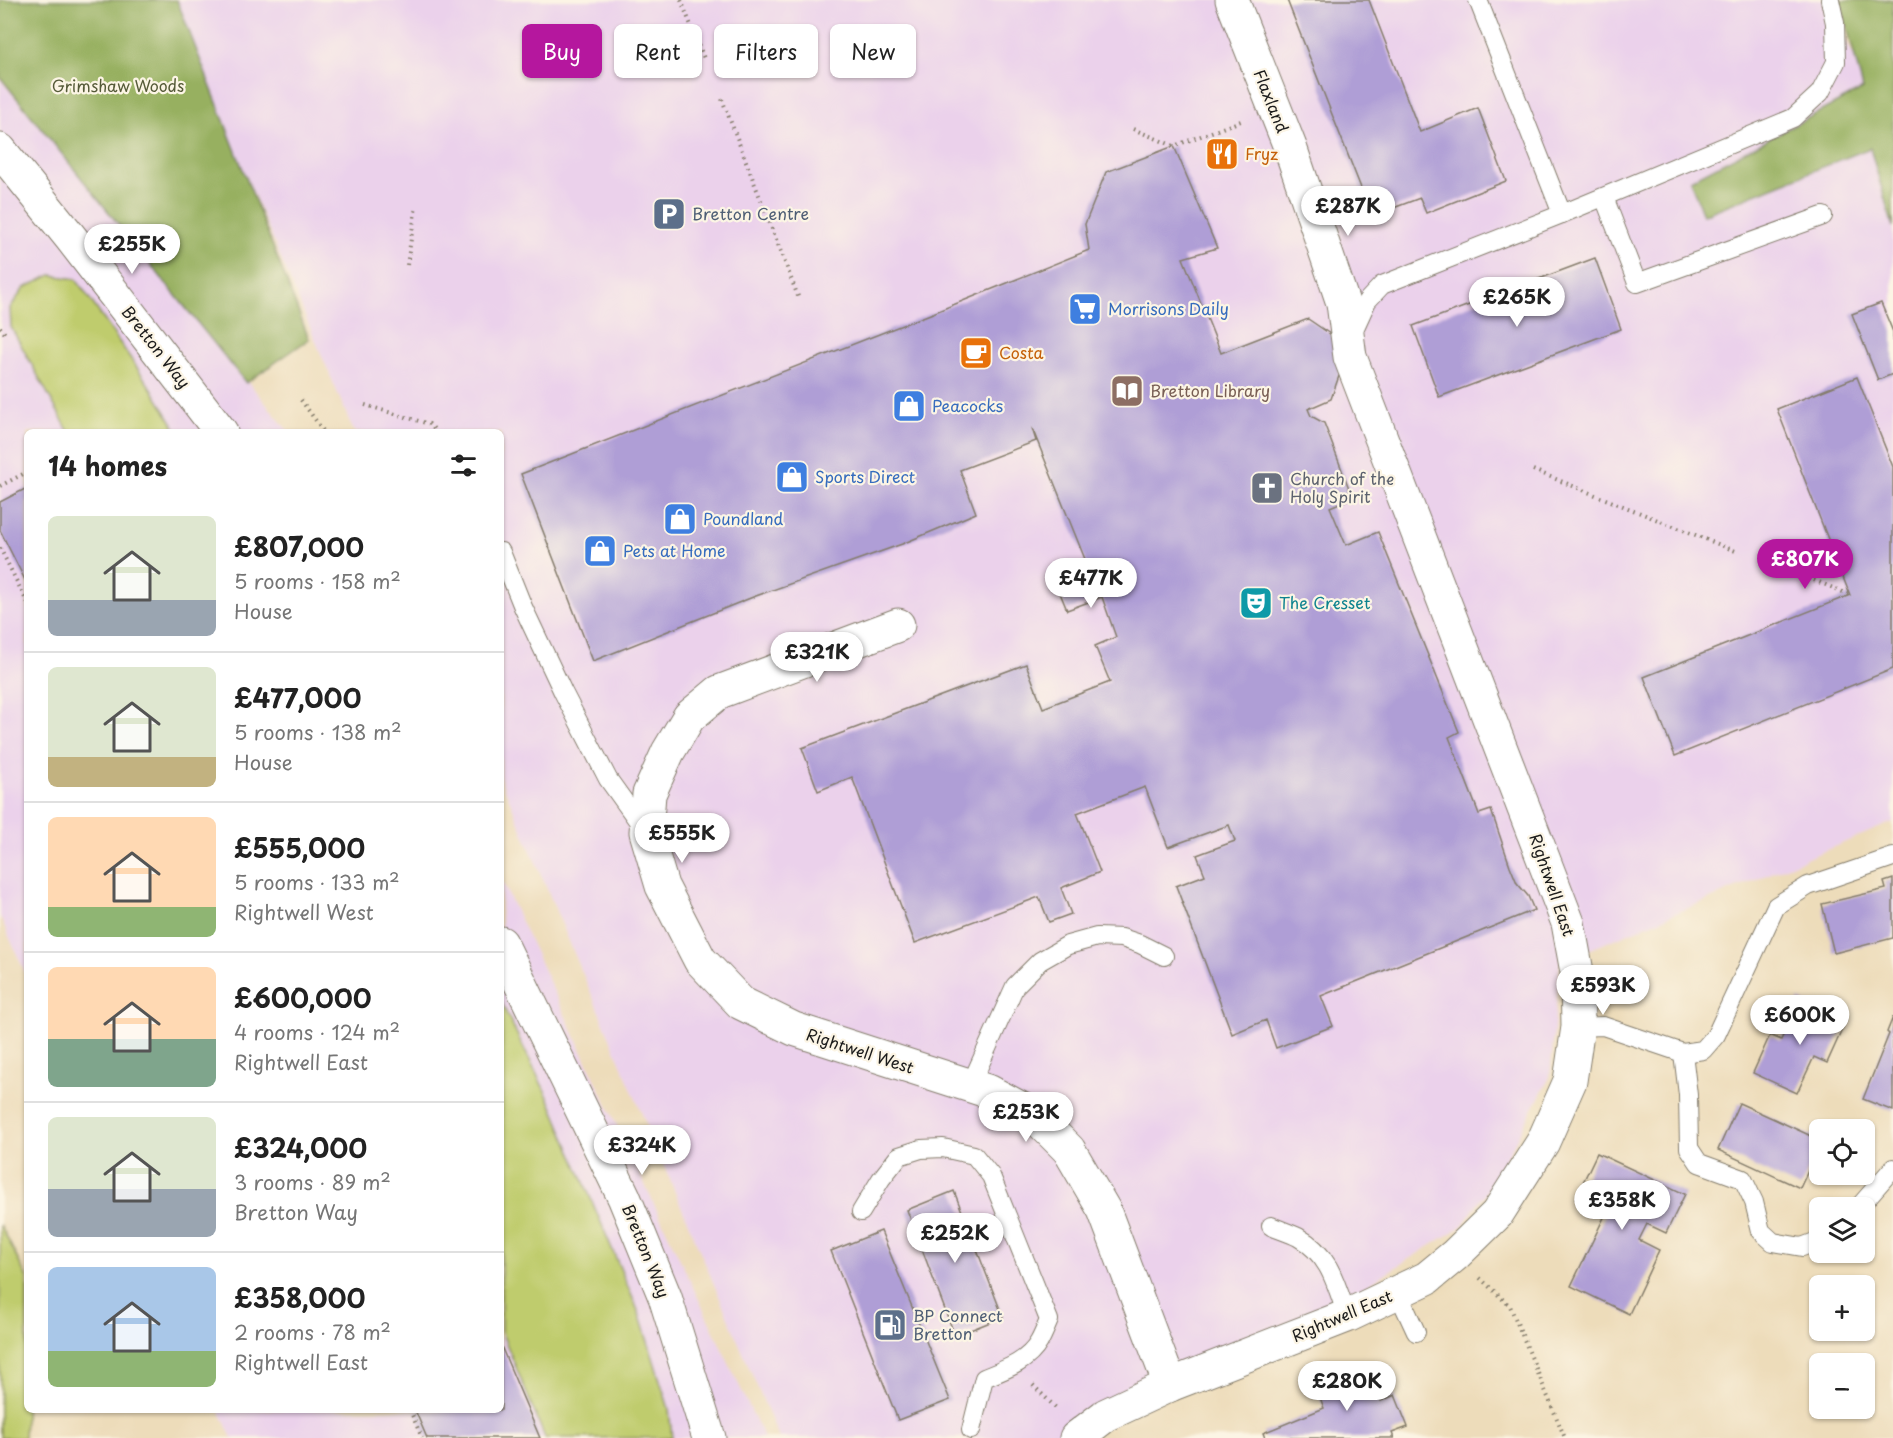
<!DOCTYPE html>
<html lang="en">
<head>
<meta charset="utf-8">
<style>
  :root { --surface:#fff; --page:#f2f2f2; --text:#222; --muted:#767676; --line:#e0e0e0; --accent:#b5179e }
  body { margin:0; font-family:"Playpen Sans",sans-serif; background:var(--page); color:var(--text); height:100vh; display:flex; flex-direction:column; font-size:22px; white-space:nowrap }
  * { box-sizing:border-box; margin:0 }
  p { font-size:20px; color:var(--muted) }
  .icon { flex:none; width:33px; height:33px; fill:none; stroke:currentColor; stroke-width:2; stroke-linecap:round; stroke-linejoin:round }
  .map { position:relative; flex:1; overflow:hidden }
  .side { position:absolute; left:24px; top:429px; width:480px; height:984px; display:flex; flex-direction:column; background:var(--surface); border-radius:9px; box-shadow:0 2px 4px #0004 }
  .side>* { flex:none }
  .top-card { position:absolute; left:522px; top:24px; width:570px; height:54px; display:flex; gap:12px }
  .buttons { position:absolute; left:1809px; top:1119px; display:grid; gap:12px }
  .buttons a { display:grid; place-items:center; width:66px; height:66px; border-radius:9px; background:var(--surface); box-shadow:0 2px 4px #0004; font-size:30px }
  .price { position:absolute; translate:-50% -51px; padding:0 14px; border-radius:21px; background:#fff; color:#222; font-size:20px; line-height:39px; filter:drop-shadow(0 2px 3px #0008) }
  .price::after { content:''; position:absolute; left:50%; top:36px; width:18px; height:14px; margin-left:-9px; background:inherit; clip-path:polygon(0 0,100% 0,50% 100%) }
  .price.current { background:var(--accent); color:#fff }
  ul { padding:0; list-style:none }
  li { display:flex; align-items:center; gap:18px; height:150px; padding:0 24px }
  li+li { border-top:2px solid var(--line) }
  li span { display:grid; place-items:center; flex:none; width:168px; height:120px; border-radius:9px; color:#555 }
  li>.icon { margin-inline-start:auto }
  span .icon { width:72px; height:72px; fill:#fffc; stroke-width:1 }
  li b { font-size:26px }
  h2 { display:flex; justify-content:space-between; align-items:center; height:72px; padding:0 24px; font-size:26px }
  .pill { padding:0 21px; border-radius:9px; background:var(--surface); box-shadow:0 2px 4px #0004; font-size:21px; line-height:54px }
  .pill.current { background:var(--accent); color:#fff }
  .map>svg:first-child { display:block }
  .built { fill:#ebd1eb }
  .green { fill:#bfcc6d; stroke:#6e7444; stroke-width:1.5 }
  .forest { fill:#97b060; stroke:#5a663e; stroke-width:1.5 }
  .building { fill:#af9ed6 }
  .lines { fill:none; stroke-linecap:round; stroke-linejoin:round }
  .service-casing { stroke:#847c6b; stroke-width:20 }
  .minor-casing { stroke:#847c6b; stroke-width:35 }
  .tertiary-casing { stroke:#847c6b; stroke-width:35 }
  .path { stroke:#847c6b; stroke-width:4; stroke-dasharray:1.5 4.5; stroke-linecap:butt }
  .service { stroke:#fff; stroke-width:18 }
  .minor { stroke:#fff; stroke-width:33 }
  .tertiary { stroke:#fff; stroke-width:33 }
  .labels { text-anchor:middle; stroke-width:4.5; stroke-linejoin:round; paint-order:stroke }
  .park-label { font-size:16px; fill:#555a38; stroke:#fcf5e5 }
  .street-label { font-size:16px; fill:#1c1c1c; stroke:#fcf5e5 }
  .food-label { font-size:16px; fill:#c56008; stroke:#fcf5e5; text-anchor:start }
  .service-label { font-size:16px; fill:#4e5e75; stroke:#fcf5e5; text-anchor:start }
  .shop-label { font-size:16px; fill:#366cbe; stroke:#fcf5e5; text-anchor:start }
  .education-label { font-size:16px; fill:#785e54; stroke:#fcf5e5; text-anchor:start }
  .worship-label { font-size:16px; fill:#5b616d; stroke:#fcf5e5; text-anchor:start }
  .culture-label { font-size:16px; fill:#0d838f; stroke:#fcf5e5; text-anchor:start }
</style>
</head>
<body>
<div class="map">
<svg width="1893" height="1438" viewBox="0 0 1893 1438">
  <rect width="100%" height="100%" fill="#fcf5e5"/>
  <filter id="ink" filterUnits="userSpaceOnUse"><feTurbulence type="fractalNoise" baseFrequency=".0167" numOctaves="2"/><feDisplacementMap in="SourceGraphic" scale="12" xChannelSelector="R" yChannelSelector="G"/><feConvolveMatrix kernelMatrix="1 2 1 2 8 2 1 2 1" color-interpolation-filters="sRGB"/></filter>
  <filter id="wash" filterUnits="userSpaceOnUse"><feTurbulence type="fractalNoise" baseFrequency=".008" numOctaves="4" result="noise"/><feDisplacementMap in="SourceGraphic" scale="24" xChannelSelector="R" yChannelSelector="G"/><feGaussianBlur stdDeviation="1.35" result="paint"/><feColorMatrix in="noise" values="0 0 0 0 0 0 0 0 0 0 0 0 0 0 0 0 0 1.4 0 .05"/><feComposite in="paint" operator="in"/></filter>
  <g filter="url(#wash)">
    <rect width="100%" height="100%" fill="#eddcba"/>
    <g class="built">
      <path d="M 172,0 L 1825,0 L 1887,121 L 1893,146 L 1893,822 L 1560,962 L 1550,1077 L 1493,1183 L 1462,1226 L 1317,1316 L 1067,1438 L 779,1438 L 501,780 L 501,432 L 354,432 Z"/>
      <path d="M 0,79 L 289,432 L 27,432 L 27,977 L 0,916 Z"/>
      <path d="M 501,879 L 764,1438 L 232,1438 L 219,1410 L 501,1410 Z"/>
    </g>
    <g class="green">
      <path d="M 51,275 L 76,279 L 153,391 L 178,432 L 69,432 L 11,327 L 10,308 L 24,288 Z"/>
      <path d="M 501,1002 L 549,1099 L 639,1313 L 669,1409 L 672,1438 L 545,1438 L 501,1331 Z"/>
      <path d="M 0,1224 L 27,1278 L 27,1380 L 24,1438 L 0,1438 Z"/>
    </g>
    <g class="forest">
      <path d="M 0,0 L 177,0 L 309,339 L 246,383 L 0,77 Z"/>
      <path d="M 1840,0 L 1893,0 L 1893,227 L 1870,148 L 1703,215 L 1690,180 L 1863,89 Z"/>
    </g>
    <g id="blocks">
      <g class="building">
        <path d="M 1287,0 L 1369,0 L 1420,132 L 1478,108 L 1506,181 L 1426,213 L 1420,198 L 1372,216 Z"/>
        <path d="M 1174,146 L 1217,248 L 1183,258 L 1221,353 L 1308,319 L 1349,347 L 1331,399 L 1308,409 L 1311,416 L 1324,423 L 1350,491 L 1347,500 L 1330,507 L 1346,545 L 1378,532 L 1459,732 L 1449,737 L 1479,814 L 1491,810 L 1510,866 L 1517,883 L 1528,896 L 1534,910 L 1321,996 L 1333,1026 L 1276,1048 L 1266,1020 L 1232,1034 L 1176,886 L 1205,875 L 1197,855 L 1235,841 L 1229,825 L 1168,847 L 1145,787 L 1077,813 L 1100,872 L 1061,888 L 1071,914 L 1049,922 L 1039,897 L 915,943 L 852,777 L 818,791 L 802,748 L 1026,664 L 1043,708 L 1110,682 L 1095,646 L 1116,637 L 1102,597 L 1067,610 L 1053,576 L 1087,564 L 1032,428 L 1036,441 L 960,470 L 976,513 L 902,544 L 753,597 L 593,661 L 521,474 L 933,313 L 1089,250 L 1085,224 L 1106,172 Z"/>
        <path d="M 1595,258 L 1621,329 L 1439,397 L 1413,326 Z"/>
        <path d="M 1881,303 L 1893,332 L 1893,374 L 1878,380 L 1852,314 Z"/>
        <path d="M 1857,377 L 1893,467 L 1893,669 L 1675,756 L 1644,677 L 1850,595 L 1777,409 Z"/>
        <path d="M 27,488 L 27,584 L 0,530 L 0,502 Z"/>
        <path d="M 1893,879 L 1893,938 L 1834,953 L 1822,904 L 1886,889 L 1884,882 Z"/>
        <path d="M 1799,1000 L 1846,1021 L 1827,1063 L 1814,1057 L 1797,1093 L 1753,1073 L 1770,1035 L 1781,1040 Z"/>
        <path d="M 1893,1017 L 1893,1111 L 1863,1099 L 1889,1034 L 1887,1032 Z"/>
        <path d="M 1739,1103 L 1820,1140 L 1820,1145 L 1800,1188 L 1718,1150 Z"/>
        <path d="M 1597,1153 L 1685,1194 L 1666,1233 L 1647,1224 L 1639,1240 L 1659,1250 L 1629,1314 L 1571,1286 L 1606,1213 L 1575,1199 Z"/>
        <path d="M 954,1191 L 1003,1317 L 955,1336 L 907,1210 Z"/>
        <path d="M 881,1231 L 950,1400 L 898,1420 L 831,1251 Z"/>
        <path d="M 501,1346 L 540,1438 L 427,1438 L 415,1410 L 501,1410 Z"/>
        <path d="M 1368,1366 L 1381,1401 L 1395,1395 L 1408,1427 L 1392,1433 L 1394,1438 L 1265,1438 L 1263,1433 L 1324,1408 L 1316,1387 Z"/>
      </g>
    </g>
  </g>
  <g filter="url(#ink)">
    <use href="#blocks" fill-opacity="0" stroke="#847c6b" stroke-width="1.5"/>
    <g class="lines">
      <g class="service-casing">
        <g id="service">
          <path d="M 1478,0 L 1562,214"/>
          <path d="M 1604,197 L 1637,283 L 1823,216"/>
          <path d="M 1351,336 L 1367,301 L 1382,285 L 1562,214 L 1793,118 L 1820,93 L 1836,62 L 1835,23 L 1830,0"/>
          <path d="M 501,552 L 523,607 L 563,692 L 608,779 L 646,832"/>
          <path d="M 1578,1027 L 1603,1026 L 1683,1053 L 1703,1050 L 1716,1035 L 1776,906 L 1808,886 L 1893,857"/>
          <path d="M 1683,1053 L 1688,1095 L 1689,1148 L 1699,1163 L 1743,1179 L 1754,1202 L 1761,1231 L 1773,1242 L 1802,1247 L 1820,1240"/>
          <path d="M 970,1086 L 1015,986 L 1040,961 L 1068,945 L 1097,937 L 1122,938 L 1140,944 L 1164,956"/>
          <path d="M 1858,1208 L 1893,1168"/>
          <path d="M 861,1212 L 881,1179 L 899,1156 L 921,1149 L 943,1148 L 974,1155 L 991,1176 L 1049,1320 C 1046,1327 1043,1335 1039,1342 C 1028,1362 1004,1370 984,1378 L 971,1430"/>
          <path d="M 1271,1226 C 1280,1230 1290,1233 1298,1237 C 1330,1255 1336,1284 1347,1316"/>
          <path d="M 1398,1293 L 1416,1332"/>
        </g>
      </g>
      <g class="minor-casing">
        <g id="minor">
          <path d="M 898,625 L 719,692 L 689,717 L 668,752 L 649,794 L 646,832 L 662,886 L 700,960 L 741,1003 L 794,1029 L 990,1092 L 1035,1116 L 1069,1150 L 1104,1210 L 1170,1385"/>
          <path d="M 1076,1438 L 1106,1415 L 1170,1385 L 1347,1316 L 1427,1278 L 1455,1255 L 1497,1214 L 1543,1142 L 1570,1081 L 1578,1027 L 1577,972 L 1568,923 L 1350,357 L 1343,303 L 1290,147 L 1232,0"/>
        </g>
      </g>
      <g class="tertiary-casing">
        <g id="tertiary">
          <path d="M 0,150 L 71,238 L 221,432"/>
          <path d="M 501,943 L 624,1197 L 665,1297 L 709,1438"/>
        </g>
      </g>
      <g class="path">
        <path d="M 681,0 L 705,61"/>
        <path d="M 722,99 L 799,299"/>
        <path d="M 1133,129 L 1174,146 L 1241,121"/>
        <path d="M 407,265 L 416,206"/>
        <path d="M 0,327 L 6,335"/>
        <path d="M 301,400 L 324,432"/>
        <path d="M 365,405 L 429,424 L 437,432"/>
        <path d="M 1533,470 L 1738,552"/>
        <path d="M 0,486 L 27,472"/>
        <path d="M 0,548 L 27,602"/>
        <path d="M 1775,564 L 1850,595"/>
        <path d="M 1480,1278 L 1510,1306 L 1565,1438"/>
        <path d="M 1033,1385 L 1058,1410"/>
        <path d="M 410,1410 L 422,1438"/>
      </g>
      <use href="#service" class="service"/>
      <use href="#minor" class="minor"/>
      <use href="#tertiary" class="tertiary"/>
    </g>
  </g>
  <defs>
    <g id="restaurant-square" transform="scale(1.725)"><rect x="-9" y="-9" width="18" height="18" rx="4" fill="#e8710a" stroke="#fcf5e5"/><path d="M-5-6h1v4h1v-4h1v4h1v-4h1v5L-1.5 .5V6h-2V.5L-5-1ZM5-6V6H3V1.5H1.5Q1.5-4 5-6Z" fill="#fff"/></g>
    <g id="parking-square" transform="scale(1.725)"><rect x="-9" y="-9" width="18" height="18" rx="4" fill="#5c6f8a" stroke="#fcf5e5"/><path d="M-3.5-5.5H1a3.5 3.5 0 0 1 0 7H-1V5.5H-3.5ZM-1-3.4V-.6H.8a1.4 1.4 0 0 0 0-2.8Z" fill="#fff"/></g>
    <g id="supermarket-square" transform="scale(1.725)"><rect x="-9" y="-9" width="18" height="18" rx="4" fill="#3f7fe0" stroke="#fcf5e5"/><path d="M-6-5.5h2.5l.6 2H6L4.5 2H-2.5L-4.4-4H-6ZM-1.5 3.2a1.3 1.3 0 1 0 .1 0ZM3 3.2a1.3 1.3 0 1 0 .1 0Z" fill="#fff"/></g>
    <g id="cafe-square" transform="scale(1.725)"><rect x="-9" y="-9" width="18" height="18" rx="4" fill="#e8710a" stroke="#fcf5e5"/><path d="M-5.5-4.5H6V0H3Q3 3.5 0 3.5H-2.5Q-5.5 3.5-5.5 0ZM3-3.2v2h1.7v-2ZM-6 4.5H4V6H-6Z" fill="#fff"/></g>
    <g id="library-square" transform="scale(1.725)"><rect x="-9" y="-9" width="18" height="18" rx="4" fill="#8d6e63" stroke="#fcf5e5"/><path d="M-6-4Q-3-5.5-.7-3.5V5Q-3 3-6 4ZM6-4Q3-5.5 .7-3.5V5Q3 3 6 4Z" fill="#fff"/></g>
    <g id="shop-square" transform="scale(1.725)"><rect x="-9" y="-9" width="18" height="18" rx="4" fill="#3f7fe0" stroke="#fcf5e5"/><path d="M-5-2.5h2.3a2.7 3.5 0 0 1 5.4 0H5L5.5 6h-11ZM-1.5-2.5h3a1.5 2.3 0 0 0-3 0Z" fill="#fff"/></g>
    <g id="church-square" transform="scale(1.725)"><rect x="-9" y="-9" width="18" height="18" rx="4" fill="#6b7280" stroke="#fcf5e5"/><path d="M-1.2-6h2.4v3.5h3.3v2.4h-3.3V6h-2.4V-.1h-3.3v-2.4h3.3Z" fill="#fff"/></g>
    <g id="theatre-square" transform="scale(1.725)"><rect x="-9" y="-9" width="18" height="18" rx="4" fill="#0f9aa8" stroke="#fcf5e5"/><path d="M-5-5.5Q0-4 5-5.5V0Q5 5 0 6Q-5 5-5 0ZM-3.3-2.5H-1v1.5H-3.3ZM1-2.5H3.3v1.5H1ZM-2.8 1Q0 5.5 2.8 1Z" fill="#fff"/></g>
    <g id="fuel-square" transform="scale(1.725)"><rect x="-9" y="-9" width="18" height="18" rx="4" fill="#5c6f8a" stroke="#fcf5e5"/><path d="M-5.5-6h7V0h2V4h1.3V-2.5L3-4.5l.8-.8L6-3V5H2.5V1h-1V6h-7ZM-4.2-4.7v3.2H.2V-4.7Z" fill="#fff"/></g>
  </defs>
  <g fill-rule="evenodd">
    <use href="#restaurant-square" x="1222" y="154"/>
    <use href="#parking-square" x="669" y="214"/>
    <use href="#supermarket-square" x="1085" y="309"/>
    <use href="#cafe-square" x="976" y="353"/>
    <use href="#library-square" x="1127" y="391"/>
    <use href="#shop-square" x="909" y="406"/>
    <use href="#shop-square" x="792" y="477"/>
    <use href="#church-square" x="1267" y="488"/>
    <use href="#shop-square" x="680" y="519"/>
    <use href="#shop-square" x="600" y="551"/>
    <use href="#theatre-square" x="1256" y="603"/>
    <use href="#fuel-square" x="890" y="1325"/>
  </g>
  <g class="labels">
    <g class="park-label">
      <text x="118" y="92">Grimshaw Woods</text>
    </g>
    <g class="street-label">
      <text transform="translate(1271 101) rotate(68)" y="6">Flaxland</text>
      <text transform="translate(156 347) rotate(52)" y="6">Bretton Way</text>
      <text transform="translate(1552 885) rotate(71)" y="6">Rightwell East</text>
      <text transform="translate(860 1051) rotate(18)" y="6">Rightwell West</text>
      <text transform="translate(646 1251) rotate(68)" y="6">Bretton Way</text>
      <text transform="translate(1342 1316) rotate(-23)" y="6">Rightwell East</text>
    </g>
    <g class="food-label">
      <text x="1245" y="160">Fryz</text>
      <text x="999" y="359">Costa</text>
    </g>
    <g class="service-label">
      <text x="692" y="220">Bretton Centre</text>
      <text x="913" y="1322">BP Connect<tspan x="913" dy="18">Bretton</tspan></text>
    </g>
    <g class="shop-label">
      <text x="1108" y="315">Morrisons Daily</text>
      <text x="932" y="412">Peacocks</text>
      <text x="815" y="483">Sports Direct</text>
      <text x="703" y="525">Poundland</text>
      <text x="623" y="557">Pets at Home</text>
    </g>
    <g class="education-label">
      <text x="1150" y="397">Bretton Library</text>
    </g>
    <g class="worship-label">
      <text x="1290" y="485">Church of the<tspan x="1290" dy="18">Holy Spirit</tspan></text>
    </g>
    <g class="culture-label">
      <text x="1279" y="609">The Cresset</text>
    </g>
  </g>
</svg>
<div class="buttons">
<a><svg class="icon" aria-label="locate" viewBox="0 0 24 24"><circle cx="12" cy="12" r="6"/><path d="M12 2v4M12 18v4M2 12h4M18 12h4"/></svg></a>
<a><svg class="icon" aria-label="layers" viewBox="0 0 24 24"><path d="M12 4l9 5-9 5-9-5zM3 14l9 5 9-5"/></svg></a>
<a>+</a>
<a>−</a>
</div>
<b class="price" style="left:1348px;top:237px">£287K</b>
<b class="price" style="left:132px;top:275px">£255K</b>
<b class="price" style="left:1517px;top:328px">£265K</b>
<b class="price current" style="left:1805px;top:590px">£807K</b>
<b class="price" style="left:1091px;top:609px">£477K</b>
<b class="price" style="left:817px;top:683px">£321K</b>
<b class="price" style="left:682px;top:864px">£555K</b>
<b class="price" style="left:1603px;top:1016px">£593K</b>
<b class="price" style="left:1800px;top:1046px">£600K</b>
<b class="price" style="left:1026px;top:1143px">£253K</b>
<b class="price" style="left:642px;top:1176px">£324K</b>
<b class="price" style="left:1622px;top:1231px">£358K</b>
<b class="price" style="left:955px;top:1264px">£252K</b>
<b class="price" style="left:1347px;top:1412px">£280K</b>
<div class="top-card">
<a class="pill current">Buy</a>
<a class="pill">Rent</a>
<a class="pill">Filters</a>
<a class="pill">New</a>
</div>
<section class="side">
<h2>14 homes<svg class="icon" aria-label="filters" viewBox="0 0 24 24"><path d="M4 7h16M4 17h16"/><circle cx="9" cy="7" r="2"/><circle cx="15" cy="17" r="2"/></svg></h2>
<ul>
<li><span style="background:linear-gradient(#dfe7d0 70%,#9aa5b1 0)"><svg class="icon" aria-label="home" viewBox="0 0 24 24"><path d="M3 11l9-7 9 7M6 9v11h12V9"/></svg></span><div><b>£807,000</b><p>5 rooms · 158 m²</p><p>House</p></div></li>
<li><span style="background:linear-gradient(#dfe7d0 75%,#c2b280 0)"><svg class="icon" aria-label="home" viewBox="0 0 24 24"><path d="M3 11l9-7 9 7M6 9v11h12V9"/></svg></span><div><b>£477,000</b><p>5 rooms · 138 m²</p><p>House</p></div></li>
<li><span style="background:linear-gradient(#ffd9b3 75%,#8fb573 0)"><svg class="icon" aria-label="home" viewBox="0 0 24 24"><path d="M3 11l9-7 9 7M6 9v11h12V9"/></svg></span><div><b>£555,000</b><p>5 rooms · 133 m²</p><p>Rightwell West</p></div></li>
<li><span style="background:linear-gradient(#ffd9b3 60%,#7fa58c 0)"><svg class="icon" aria-label="home" viewBox="0 0 24 24"><path d="M3 11l9-7 9 7M6 9v11h12V9"/></svg></span><div><b>£600,000</b><p>4 rooms · 124 m²</p><p>Rightwell East</p></div></li>
<li><span style="background:linear-gradient(#dfe7d0 60%,#9aa5b1 0)"><svg class="icon" aria-label="home" viewBox="0 0 24 24"><path d="M3 11l9-7 9 7M6 9v11h12V9"/></svg></span><div><b>£324,000</b><p>3 rooms · 89 m²</p><p>Bretton Way</p></div></li>
<li><span style="background:linear-gradient(#a9c7e8 70%,#8fb573 0)"><svg class="icon" aria-label="home" viewBox="0 0 24 24"><path d="M3 11l9-7 9 7M6 9v11h12V9"/></svg></span><div><b>£358,000</b><p>2 rooms · 78 m²</p><p>Rightwell East</p></div></li>
</ul>
</section>
</div>
</body>
</html>
